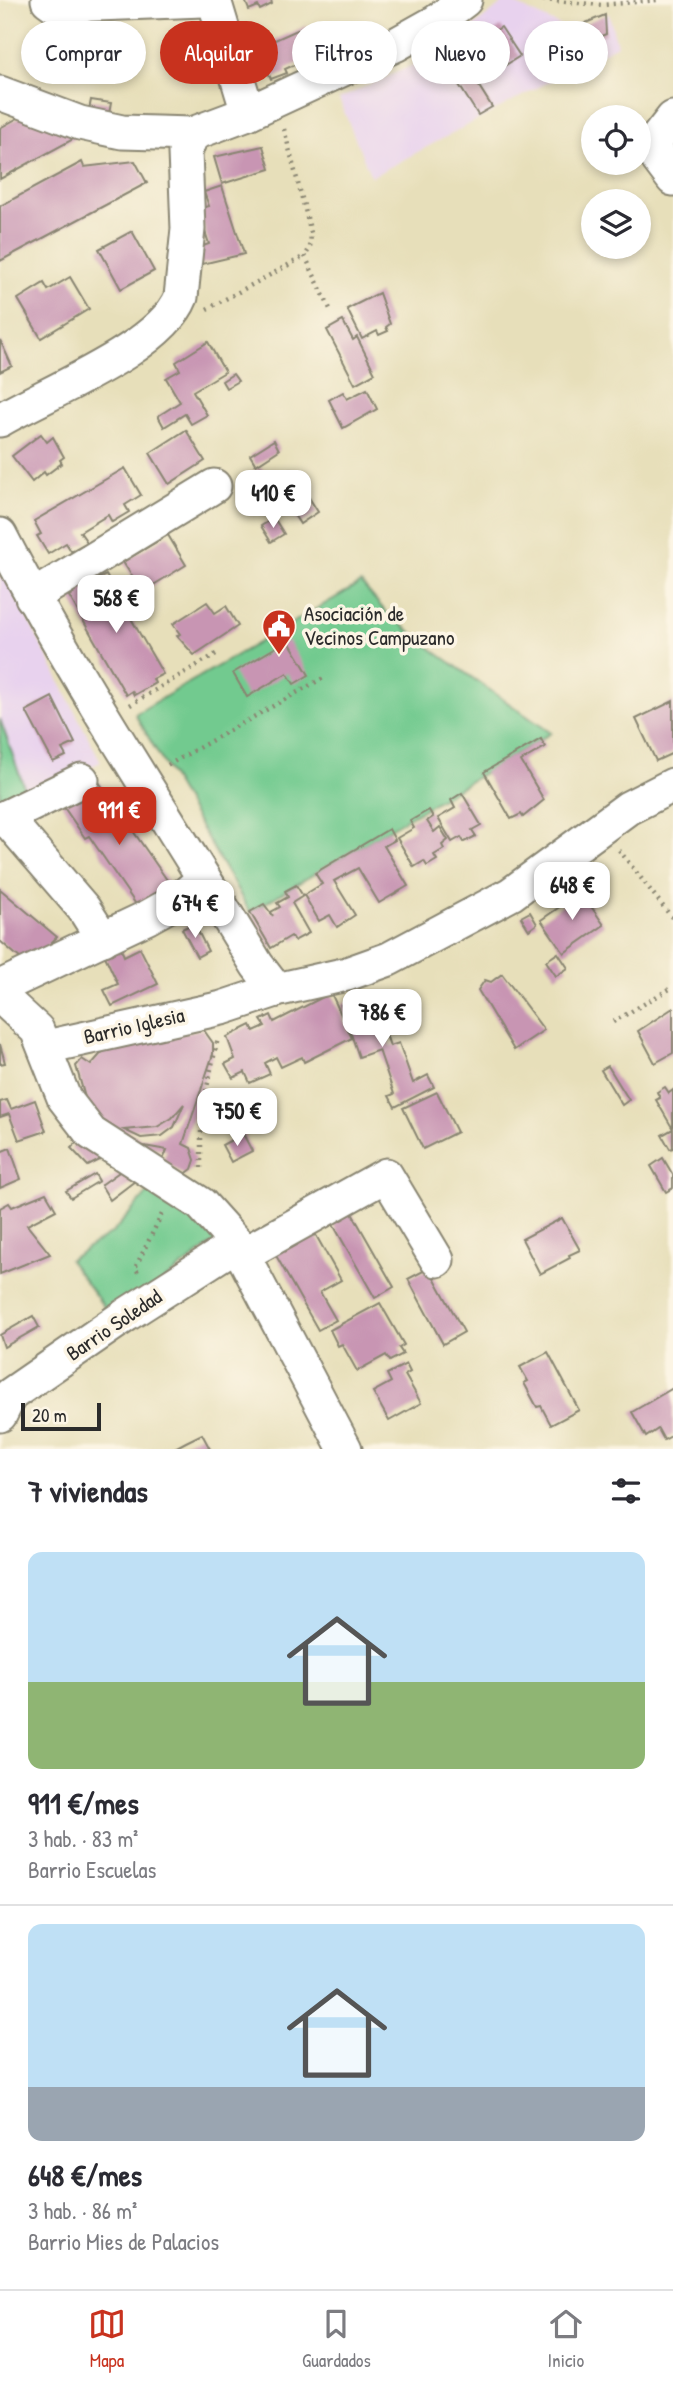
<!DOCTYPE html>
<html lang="es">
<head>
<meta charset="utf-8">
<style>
  :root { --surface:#fff; --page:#f7f7f7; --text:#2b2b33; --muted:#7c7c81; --line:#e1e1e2; --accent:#c8321e }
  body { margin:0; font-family:"Patrick Hand",sans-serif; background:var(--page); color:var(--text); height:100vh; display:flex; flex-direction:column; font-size:26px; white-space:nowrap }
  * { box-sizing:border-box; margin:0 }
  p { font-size:23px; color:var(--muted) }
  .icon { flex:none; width:38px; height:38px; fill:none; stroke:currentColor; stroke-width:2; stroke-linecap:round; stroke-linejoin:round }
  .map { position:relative; height:1449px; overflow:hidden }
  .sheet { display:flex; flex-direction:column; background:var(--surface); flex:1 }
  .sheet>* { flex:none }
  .banner { position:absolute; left:21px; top:21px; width:632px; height:63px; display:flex; gap:14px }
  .controls { position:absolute; left:581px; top:105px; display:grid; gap:14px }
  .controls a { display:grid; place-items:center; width:70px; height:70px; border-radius:50%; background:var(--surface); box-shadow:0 4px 10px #0003; font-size:35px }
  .scale { position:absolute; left:21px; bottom:18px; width:80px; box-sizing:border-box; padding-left:7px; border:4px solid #2b2b2b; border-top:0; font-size:19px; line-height:24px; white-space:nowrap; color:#2b2b2b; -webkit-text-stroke:5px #fcf5e5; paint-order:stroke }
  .price { position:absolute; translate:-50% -60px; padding:0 16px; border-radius:14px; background:#fff; color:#222; font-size:23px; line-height:46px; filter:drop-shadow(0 2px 4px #0008) }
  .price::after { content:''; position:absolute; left:50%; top:42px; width:21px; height:16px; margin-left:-10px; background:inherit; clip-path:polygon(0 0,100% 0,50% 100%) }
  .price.active { background:var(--accent); color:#fff }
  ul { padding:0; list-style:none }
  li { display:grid; align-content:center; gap:14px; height:371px; padding:0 28px }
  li+li { border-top:2px solid var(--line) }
  li span { display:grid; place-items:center; height:217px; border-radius:14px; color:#555 }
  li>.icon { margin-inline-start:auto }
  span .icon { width:126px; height:126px; fill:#fffc; stroke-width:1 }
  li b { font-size:30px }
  h2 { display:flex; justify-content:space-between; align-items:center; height:84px; padding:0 28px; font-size:30px }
  .chip { padding:0 24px; border-radius:32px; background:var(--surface); box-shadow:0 4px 10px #0003; font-size:24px; line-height:63px }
  .chip.active { background:var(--accent); color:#fff }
  .menu { display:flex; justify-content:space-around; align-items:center; height:98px; border-top:2px solid var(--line); background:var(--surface); font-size:19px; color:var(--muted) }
  .menu a { display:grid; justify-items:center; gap:4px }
  .menu .active { color:var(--accent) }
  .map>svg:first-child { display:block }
  .built { fill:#e8d2ee }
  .green { fill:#72ca8f; stroke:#4e7a5d; stroke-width:2 }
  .building { fill:#c895b3; fill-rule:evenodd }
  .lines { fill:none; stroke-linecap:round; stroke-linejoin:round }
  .minor-casing { stroke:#898572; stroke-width:37 }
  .path { stroke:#898572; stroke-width:4.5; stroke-dasharray:2 5; stroke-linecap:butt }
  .minor { stroke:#fff; stroke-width:33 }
  .labels { text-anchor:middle; stroke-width:7; stroke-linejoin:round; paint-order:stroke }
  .poi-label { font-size:21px; fill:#2b2b2b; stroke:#fcf5e5; text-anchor:start }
  .street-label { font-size:21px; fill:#2b2b2b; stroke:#fcf5e5 }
</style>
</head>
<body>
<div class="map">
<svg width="673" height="1449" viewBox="0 0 673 1449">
  <rect width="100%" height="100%" fill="#fcf5e5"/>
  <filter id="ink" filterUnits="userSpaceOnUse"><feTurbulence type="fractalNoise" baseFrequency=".0143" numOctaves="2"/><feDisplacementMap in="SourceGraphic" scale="14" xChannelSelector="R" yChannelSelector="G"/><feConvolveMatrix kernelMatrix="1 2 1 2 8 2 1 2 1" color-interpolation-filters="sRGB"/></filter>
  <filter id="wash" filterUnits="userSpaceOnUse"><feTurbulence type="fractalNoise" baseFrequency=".00686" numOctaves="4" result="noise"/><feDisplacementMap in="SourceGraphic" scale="28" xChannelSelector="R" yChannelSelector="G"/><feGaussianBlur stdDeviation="1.57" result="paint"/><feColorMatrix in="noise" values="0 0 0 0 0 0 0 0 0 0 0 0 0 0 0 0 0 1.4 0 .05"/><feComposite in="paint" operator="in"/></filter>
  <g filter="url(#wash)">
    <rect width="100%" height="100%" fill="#e7dfba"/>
    <g class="built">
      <path d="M 507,0 L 563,27 L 572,24 L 575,28 L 609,14 L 617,45 L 371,177 L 339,99 L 439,53 Z"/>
      <path d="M 0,565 L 101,762 L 0,807 Z"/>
    </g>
    <g class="green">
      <path d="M 361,583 L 385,611 L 437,653 L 551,733 L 250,912 L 135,714 Z"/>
      <path d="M 0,719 L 25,790 L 0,799 Z"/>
      <path d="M 154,1186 L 203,1219 L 215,1242 L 113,1319 L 69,1260 L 113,1232 Z"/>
    </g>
    <g id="blocks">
      <g class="building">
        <path d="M 245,0 L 271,0 L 272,4 L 260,10 L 258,6 L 249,10 Z"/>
        <path d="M 605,15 L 606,34 L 534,64 L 527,47 Z"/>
        <path d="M 306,26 L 319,54 L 285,69 L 287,73 L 271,79 L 257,48 Z"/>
        <path d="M 501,27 L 520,56 L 477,83 L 492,107 L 478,115 L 439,53 L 453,45 L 458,54 Z"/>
        <path d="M 91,100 L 111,103 L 108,119 L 88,115 Z"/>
        <path d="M 25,114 L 79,136 L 0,179 L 0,128 Z"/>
        <path d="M 263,146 L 270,169 L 222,184 L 214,157 Z"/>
        <path d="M 135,161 L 147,183 L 0,261 L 0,206 L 82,162 L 84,167 Z"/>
        <path d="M 222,186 L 244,254 L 198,265 L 198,248 L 209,244 L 198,209 L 209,206 L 204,192 Z"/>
        <path d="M 132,231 L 154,271 L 121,289 L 99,249 Z"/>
        <path d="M 70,277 L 89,309 L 41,338 L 18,299 L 44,283 L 48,290 Z"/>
        <path d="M 379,293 L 390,324 L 386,327 L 388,331 L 379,335 L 377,331 L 362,339 L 347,309 Z"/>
        <path d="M 343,321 L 353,340 L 357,337 L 375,373 L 355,384 L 327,330 Z"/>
        <path d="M 0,340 L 12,366 L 0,372 Z"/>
        <path d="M 208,342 L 225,372 L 193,391 L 207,415 L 191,424 L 185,414 L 164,427 L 158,416 L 180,402 L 166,378 L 180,370 L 176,362 Z"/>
        <path d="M 233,374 L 238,381 L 226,388 L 222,381 Z"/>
        <path d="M 367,389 L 377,409 L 343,428 L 329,400 L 343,392 L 347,399 Z"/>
        <path d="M 186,430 L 205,461 L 169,484 L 150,453 Z"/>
        <path d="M 41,434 L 47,442 L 53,437 L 64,457 L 60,460 L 62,463 L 46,475 L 44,472 L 32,482 L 12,456 Z"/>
        <path d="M 274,440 L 279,450 L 256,465 L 250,455 Z"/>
        <path d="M 261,467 L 264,471 L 266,469 L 274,481 L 291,469 L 318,512 L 300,524 L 283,498 L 260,512 L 242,485 L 257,475 L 254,471 Z"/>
        <path d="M 125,468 L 141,495 L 125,505 L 129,512 L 112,522 L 108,515 L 80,532 L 87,542 L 71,551 L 66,543 L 48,554 L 37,536 L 41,534 L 34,521 Z"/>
        <path d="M 274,518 L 284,534 L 271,542 L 261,526 Z"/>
        <path d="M 168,535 L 186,565 L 142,592 L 123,562 Z"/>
        <path d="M 106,575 L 163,674 L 153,679 L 155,683 L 134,695 L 132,691 L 126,695 L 69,596 L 75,592 L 73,589 L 94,577 L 96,580 Z"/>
        <path d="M 207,602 L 215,613 L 226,606 L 238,626 L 194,655 L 177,636 L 180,634 L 173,624 Z"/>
        <path d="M 288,640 L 309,675 L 294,684 L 287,673 L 247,697 L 233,673 Z"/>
        <path d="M 52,697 L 75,743 L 62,749 L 66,756 L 53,762 L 26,711 Z"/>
        <path d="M 673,701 L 673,753 L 656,761 L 636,719 Z"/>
        <path d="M 541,739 L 545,747 L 521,761 L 544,800 L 523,817 L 521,814 L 511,819 L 484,772 Z"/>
        <path d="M 99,782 L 174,890 L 144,916 L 89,836 L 85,838 L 61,803 Z"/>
        <path d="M 462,793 L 481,825 L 472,830 L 476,836 L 464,842 L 461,837 L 452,842 L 438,818 L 455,808 L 451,800 Z"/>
        <path d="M 429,810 L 433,817 L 427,821 L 434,832 L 440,827 L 448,840 L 442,845 L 444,849 L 434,855 L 437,860 L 427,866 L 424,861 L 414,867 L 397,838 L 414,828 L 410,821 Z"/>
        <path d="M 389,829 L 395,840 L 384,846 L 408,886 L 379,903 L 358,868 L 334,881 L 355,915 L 337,927 L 330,915 L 319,921 L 304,895 L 322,884 L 315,873 Z"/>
        <path d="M 296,885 L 303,896 L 292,903 L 309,933 L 294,941 L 291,936 L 271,948 L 250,912 L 264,904 L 273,916 L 271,912 L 280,907 L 277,903 L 288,897 L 285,891 Z"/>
        <path d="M 0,889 L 57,937 L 28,965 L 0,941 Z"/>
        <path d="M 581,892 L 604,925 L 564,953 L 541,920 Z"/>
        <path d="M 530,912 L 537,924 L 529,930 L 521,917 Z"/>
        <path d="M 194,923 L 208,951 L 197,957 L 182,929 Z"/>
        <path d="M 120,946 L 124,956 L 140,948 L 158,984 L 112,1006 L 104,990 L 118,984 L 104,954 Z"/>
        <path d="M 558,953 L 568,968 L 556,976 L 546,961 Z"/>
        <path d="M 502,974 L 544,1030 L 514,1050 L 478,990 L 485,980 L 491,982 Z"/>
        <path d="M 331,993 L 352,1038 L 304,1062 L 302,1057 L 281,1067 L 276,1057 L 265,1063 L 270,1074 L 250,1083 L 245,1072 L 233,1078 L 225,1064 L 235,1059 L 227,1037 L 251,1025 L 254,1031 L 265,1026 L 261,1020 L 271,1015 L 274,1022 Z"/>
        <path d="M 365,997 L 367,1002 L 374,1000 L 390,1046 L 399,1043 L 413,1083 L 428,1075 L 434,1087 L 395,1107 L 389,1096 L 394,1094 L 379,1050 L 359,1057 L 341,1005 Z"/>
        <path d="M 673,1008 L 673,1053 L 655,1063 L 638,1031 Z"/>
        <path d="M 203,1029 L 213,1043 L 213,1054 L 183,1144 L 191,1148 L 195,1160 L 192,1169 L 184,1175 L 163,1160 L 167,1150 L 133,1144 L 109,1131 L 86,1101 L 76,1066 L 82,1059 L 91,1065 L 105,1049 ZM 184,1104 L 174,1127 L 162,1136 L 141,1138 L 124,1130 L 157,1127 L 172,1118 Z"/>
        <path d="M 0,1044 L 5,1063 L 0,1064 Z"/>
        <path d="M 608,1066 L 629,1100 L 622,1105 L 601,1070 Z"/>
        <path d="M 665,1087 L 669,1093 L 673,1090 L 673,1148 L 670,1149 L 662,1135 L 673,1129 L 656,1100 L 660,1098 L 657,1092 Z"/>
        <path d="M 437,1092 L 457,1132 L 423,1149 L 403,1108 Z"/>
        <path d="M 7,1100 L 11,1109 L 35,1100 L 46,1131 L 19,1140 L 9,1114 L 0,1117 L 0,1102 Z"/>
        <path d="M 243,1134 L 252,1151 L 231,1162 L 222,1145 Z"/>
        <path d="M 82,1137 L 104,1158 L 88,1166 L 71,1148 Z"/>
        <path d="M 10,1148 L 21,1179 L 0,1188 L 0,1152 Z"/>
        <path d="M 663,1158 L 673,1175 L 673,1188 L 666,1192 L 651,1166 Z"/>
        <path d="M 122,1170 L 135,1181 L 110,1200 L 101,1185 Z"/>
        <path d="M 95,1174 L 99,1181 L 71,1198 L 66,1191 Z"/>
        <path d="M 46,1193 L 56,1210 L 27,1225 L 50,1254 L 0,1274 L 0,1208 L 9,1203 L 12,1207 Z"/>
        <path d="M 345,1201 L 394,1287 L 375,1298 L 326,1212 Z"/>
        <path d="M 562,1218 L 580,1250 L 569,1255 L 570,1258 L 540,1274 L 522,1239 Z"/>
        <path d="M 313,1230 L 341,1280 L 320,1292 L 336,1320 L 318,1330 L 274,1252 Z"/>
        <path d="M 429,1268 L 464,1332 L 443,1344 L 408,1279 Z"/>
        <path d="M 380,1303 L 404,1345 L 399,1348 L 403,1354 L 390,1361 L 386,1355 L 357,1371 L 342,1344 L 338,1346 L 330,1330 Z"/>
        <path d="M 33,1316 L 39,1327 L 4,1347 L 0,1335 Z"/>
        <path d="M 548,1352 L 579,1410 L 551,1425 L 541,1406 L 537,1407 L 524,1383 L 528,1381 L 520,1367 Z"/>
        <path d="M 406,1364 L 410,1372 L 405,1375 L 421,1403 L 389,1421 L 373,1392 L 391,1382 L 387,1374 Z"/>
        <path d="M 673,1388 L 673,1435 L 664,1440 L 658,1429 L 646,1437 L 632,1412 Z"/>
        <path d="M 202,1434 L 210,1449 L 173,1449 L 186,1442 Z"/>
      </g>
    </g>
  </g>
  <g filter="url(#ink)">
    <use href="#blocks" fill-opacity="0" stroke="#898572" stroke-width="2"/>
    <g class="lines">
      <g class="minor-casing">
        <g id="minor">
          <path d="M 48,0 L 55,5 L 70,5 L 204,0"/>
          <path d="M 214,0 L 248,113"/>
          <path d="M 0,93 L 80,123 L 122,132 L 192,134 L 248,113 L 395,45 L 436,22 L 465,0"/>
          <path d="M 673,118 L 655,141 L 658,159 L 673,179"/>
          <path d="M 0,420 C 48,392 161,348 181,297 L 188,229 L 185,152 L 192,134"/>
          <path d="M 0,535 C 77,684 171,822 257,965 L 276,990"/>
          <path d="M 32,597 L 214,486"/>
          <path d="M 5,817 L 84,909 L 103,939"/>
          <path d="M 0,820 L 82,780"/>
          <path d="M 0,987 L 148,917 L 180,899 L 204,879"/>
          <path d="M 0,996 L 37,1030 L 64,1098 L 91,1133 L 201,1204 L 237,1244 L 345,1449"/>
          <path d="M 46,1047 L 222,1008 L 276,990 L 347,974 L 389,959 L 511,894 L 628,808 L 673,785"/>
          <path d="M 242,1255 L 386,1175 L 437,1260"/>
          <path d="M 0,1415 L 10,1395 L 126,1315 L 237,1244"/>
        </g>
      </g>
      <g class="path">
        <path d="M 543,0 L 602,5 L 658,0"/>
        <path d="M 284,129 L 311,233 L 310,248 L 305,256"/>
        <path d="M 305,256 L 331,311"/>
        <path d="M 207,309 L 305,256"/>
        <path d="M 130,705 L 216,654"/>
        <path d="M 168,765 L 323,678"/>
        <path d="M 619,850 L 673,919"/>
        <path d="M 613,1022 L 673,987"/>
        <path d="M 201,1168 L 201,1114 L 218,1038"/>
        <path d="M 138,1272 L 135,1268 L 162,1214"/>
      </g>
      <use href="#minor" class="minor"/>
    </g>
  </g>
  <defs>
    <g id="civic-pin" transform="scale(1.75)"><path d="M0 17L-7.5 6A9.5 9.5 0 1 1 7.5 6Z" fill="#c8321e" stroke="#fcf5e5"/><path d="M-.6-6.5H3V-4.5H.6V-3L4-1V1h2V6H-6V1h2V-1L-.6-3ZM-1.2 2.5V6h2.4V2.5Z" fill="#fff"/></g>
  </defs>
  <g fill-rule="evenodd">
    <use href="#civic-pin" x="279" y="626"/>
  </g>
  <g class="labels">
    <g class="poi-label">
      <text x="304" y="621">Asociación de<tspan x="304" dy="24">Vecinos Campuzano</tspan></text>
    </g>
    <g class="street-label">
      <text transform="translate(134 1026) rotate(-13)" y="7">Barrio Iglesia</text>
      <text transform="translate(114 1325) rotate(-34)" y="7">Barrio Soledad</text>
    </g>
  </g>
</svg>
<div class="controls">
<a><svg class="icon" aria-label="locate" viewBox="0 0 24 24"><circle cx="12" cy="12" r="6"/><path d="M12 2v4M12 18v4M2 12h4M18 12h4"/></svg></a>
<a><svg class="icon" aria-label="layers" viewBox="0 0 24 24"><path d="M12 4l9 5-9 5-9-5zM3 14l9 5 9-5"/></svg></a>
</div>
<div class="scale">20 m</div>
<b class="price" style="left:273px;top:530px">410 €</b>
<b class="price" style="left:116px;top:635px">568 €</b>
<b class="price active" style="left:119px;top:847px">911 €</b>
<b class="price" style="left:572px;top:922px">648 €</b>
<b class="price" style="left:195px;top:940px">674 €</b>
<b class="price" style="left:382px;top:1049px">786 €</b>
<b class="price" style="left:237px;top:1148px">750 €</b>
<div class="banner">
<a class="chip">Comprar</a>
<a class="chip active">Alquilar</a>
<a class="chip">Filtros</a>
<a class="chip">Nuevo</a>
<a class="chip">Piso</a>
</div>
</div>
<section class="sheet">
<h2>7 viviendas<svg class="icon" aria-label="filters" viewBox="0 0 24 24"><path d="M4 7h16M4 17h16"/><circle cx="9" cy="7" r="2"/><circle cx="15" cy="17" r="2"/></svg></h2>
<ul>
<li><span style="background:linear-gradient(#bfe0f5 60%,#8fb573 0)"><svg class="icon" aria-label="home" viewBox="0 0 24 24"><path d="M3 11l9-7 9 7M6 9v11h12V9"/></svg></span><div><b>911 €/mes</b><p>3 hab. · 83 m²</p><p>Barrio Escuelas</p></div></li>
<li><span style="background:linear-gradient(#bfe0f5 75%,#9aa5b1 0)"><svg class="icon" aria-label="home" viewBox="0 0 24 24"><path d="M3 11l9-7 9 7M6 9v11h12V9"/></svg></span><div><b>648 €/mes</b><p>3 hab. · 86 m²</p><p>Barrio Mies de Palacios</p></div></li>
</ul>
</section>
<nav class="menu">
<a class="active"><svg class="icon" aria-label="map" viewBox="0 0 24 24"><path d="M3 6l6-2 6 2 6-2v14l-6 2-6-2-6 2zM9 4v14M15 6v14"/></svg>Mapa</a>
<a><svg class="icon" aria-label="saved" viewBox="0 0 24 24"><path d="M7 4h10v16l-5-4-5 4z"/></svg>Guardados</a>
<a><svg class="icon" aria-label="home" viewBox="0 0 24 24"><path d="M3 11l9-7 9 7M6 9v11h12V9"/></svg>Inicio</a>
</nav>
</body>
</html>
